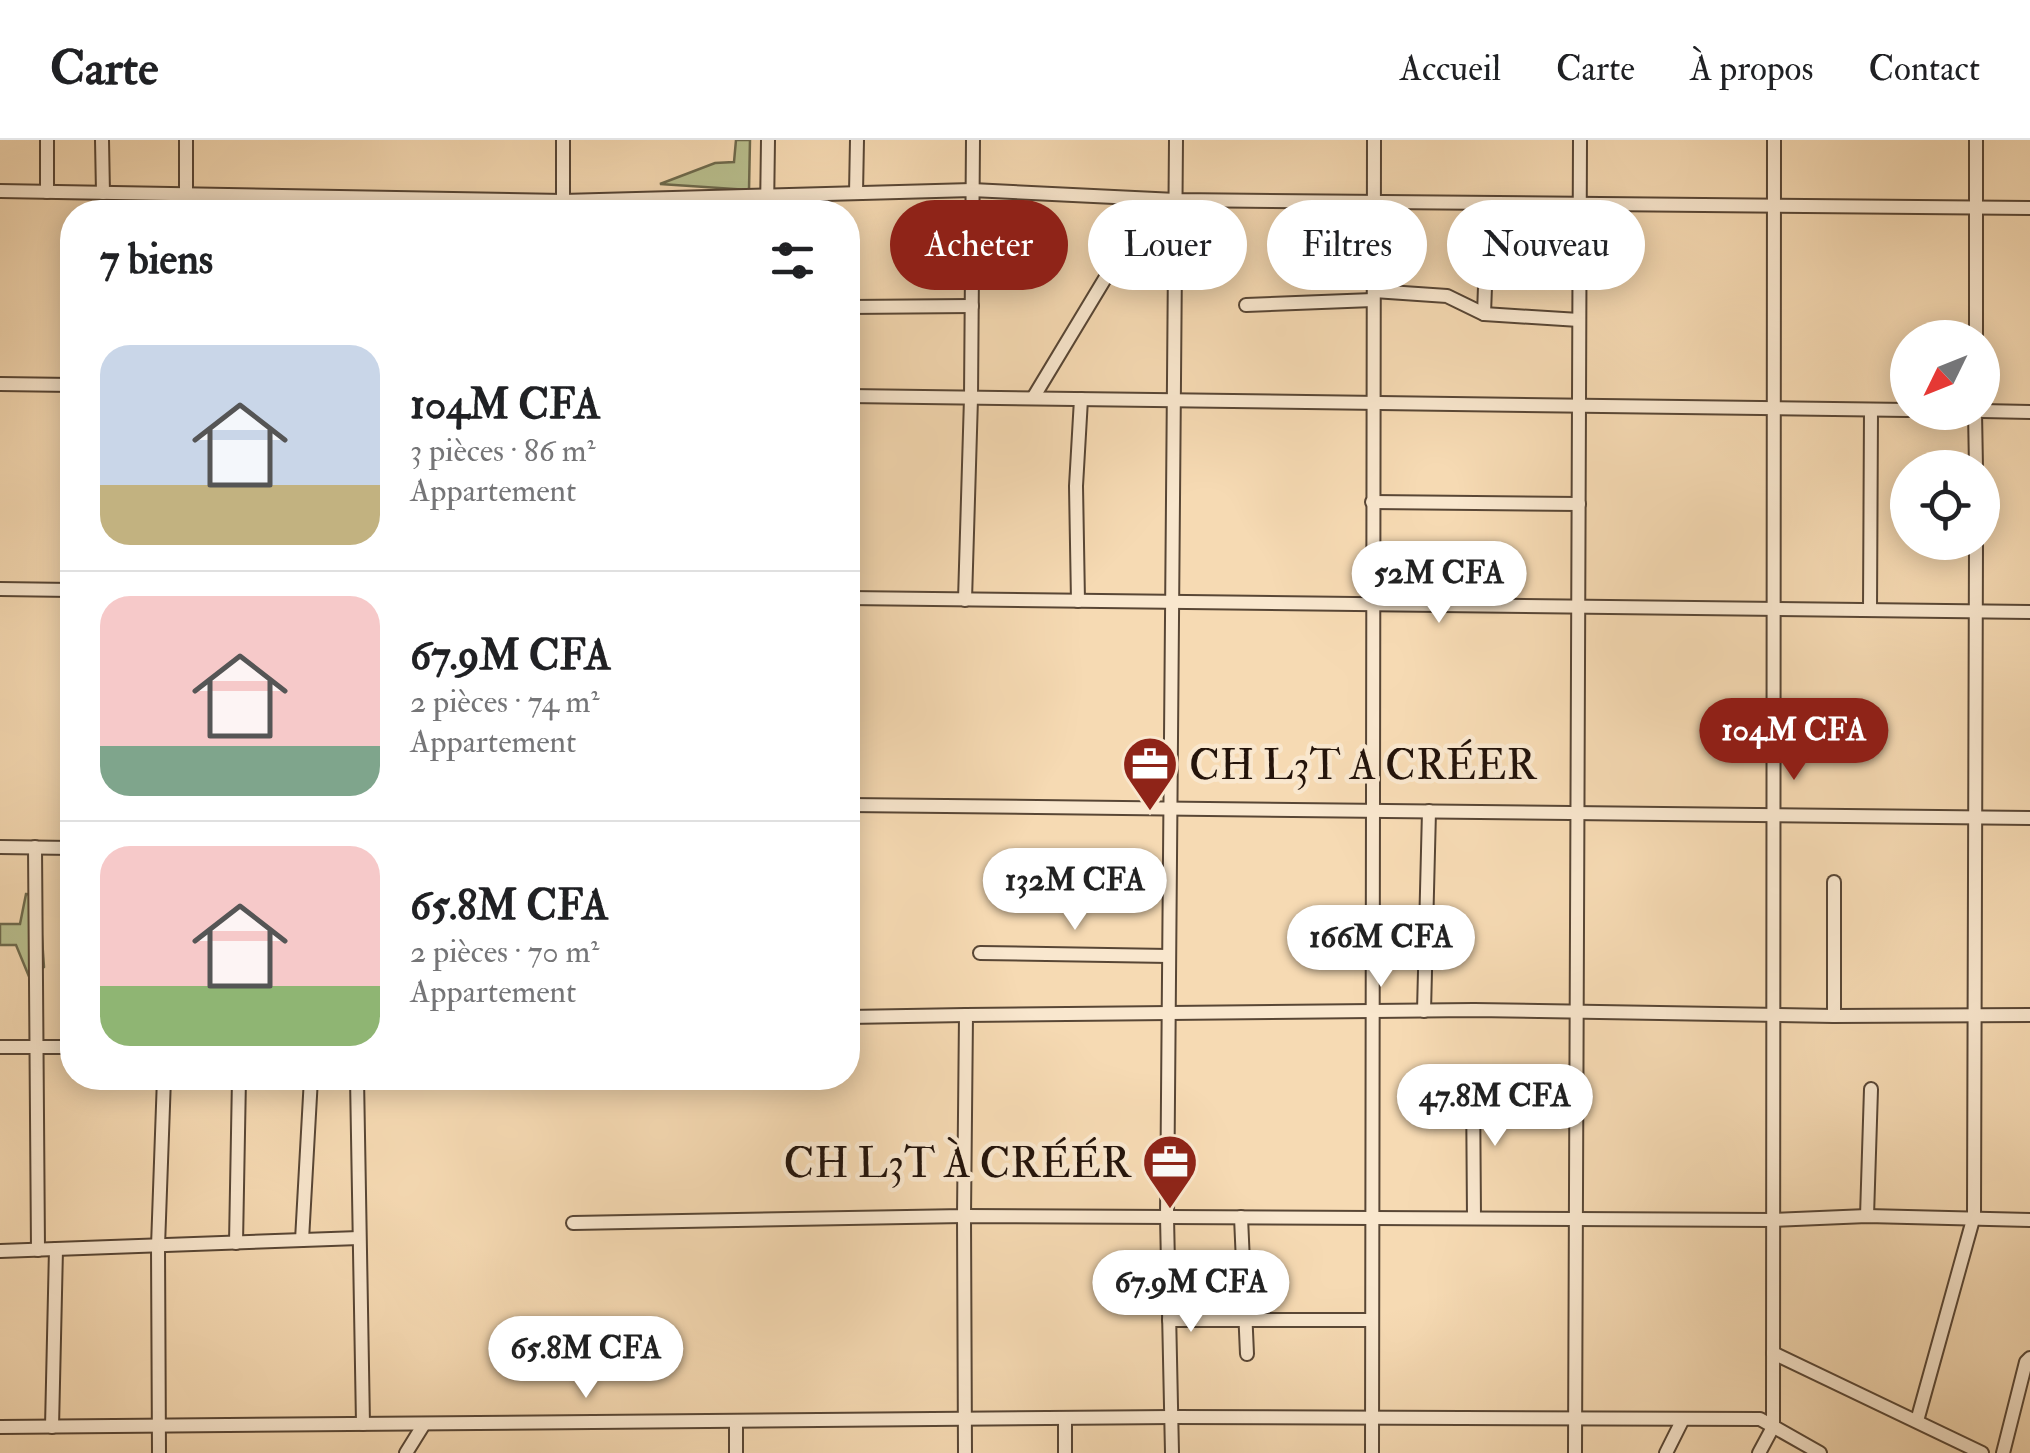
<!DOCTYPE html>
<html lang="fr">
<head>
<meta charset="utf-8">
<style>
  :root { --surface:#fff; --page:#f2f2f2; --text:#202124; --muted:#757577; --line:#e0e0e0; --accent:#8f2418 }
  body { margin:0; font-family:"IM FELL Double Pica",serif; background:var(--page); color:var(--text); height:100vh; display:flex; flex-direction:column; font-size:38px; white-space:nowrap }
  * { box-sizing:border-box; margin:0 }
  p { font-size:32px; color:var(--muted) }
  .icon { flex:none; width:55px; height:55px; fill:none; stroke:currentColor; stroke-width:2; stroke-linecap:round; stroke-linejoin:round }
  .map { position:relative; flex:1; overflow:hidden }
  .details { position:absolute; left:60px; top:60px; width:800px; height:890px; display:flex; flex-direction:column; background:var(--surface); border-radius:40px; box-shadow:0 5px 25px #0003 }
  .details>* { flex:none }
  .guide { position:absolute; left:890px; top:60px; width:950px; height:90px; display:flex; gap:20px }
  .needle { width:65px; rotate:227deg }
  .fabs { position:absolute; left:1890px; top:180px; display:grid; gap:20px }
  .fabs a { display:grid; place-items:center; width:110px; height:110px; border-radius:50%; background:var(--surface); box-shadow:0 5px 25px #0003; font-size:50px }
  .price { position:absolute; translate:-50% -85px; padding:0 22px; border-radius:35px; background:#fff; color:#222; font-size:32px; line-height:65px; filter:drop-shadow(0 2px 5px #0008) }
  .price::after { content:''; position:absolute; left:50%; top:60px; width:30px; height:22px; margin-left:-15px; background:inherit; clip-path:polygon(0 0,100% 0,50% 100%) }
  .price.selected { background:var(--accent); color:#fff }
  ul { padding:0; list-style:none }
  li { display:flex; align-items:center; gap:30px; height:250px; padding:0 40px }
  li+li { border-top:2px solid var(--line) }
  li span { display:grid; place-items:center; flex:none; width:280px; height:200px; border-radius:30px; color:#555 }
  li>.icon { margin-inline-start:auto }
  span .icon { width:120px; height:120px; fill:#fffc; stroke-width:1 }
  li b { font-size:42px }
  h2 { display:flex; justify-content:space-between; align-items:center; height:120px; padding:0 40px; font-size:42px }
  .chip { padding:0 35px; border-radius:45px; background:var(--surface); box-shadow:0 5px 25px #0003; font-size:35px; line-height:90px }
  .chip.selected { background:var(--accent); color:#fff }
  header { display:flex; align-items:center; gap:60px; box-sizing:border-box; height:140px; padding:0 50px; background:var(--surface); border-bottom:2px solid var(--line) }
  header strong { font-size:48px }
  nav { display:flex; gap:55px; margin-inline-start:auto; font-size:35px }
  .map>svg:first-child { display:block }
  .green { fill:#b9c08f; stroke:#6e6a4d; stroke-width:2.5 }
  .lines { fill:none; stroke-linecap:round; stroke-linejoin:round }
  .minor-casing { stroke:#584635; stroke-width:16 }
  .minor { stroke:#f9e7ce; stroke-width:12 }
  .labels { text-anchor:middle; stroke-width:9; stroke-linejoin:round; paint-order:stroke }
  .poi-label { font-size:42px; fill:#24140b; stroke:#f9e7ce; text-anchor:start }
</style>
</head>
<body>
<header>
<strong>Carte</strong>
<nav><a>Accueil</a><a>Carte</a><a>À propos</a><a>Contact</a></nav>
</header>
<div class="map">
<svg width="2030" height="1313" viewBox="0 0 2030 1313">
  <rect width="100%" height="100%" fill="#f6dab3"/>
  <filter id="stains"><feTurbulence type="fractalNoise" baseFrequency=".002" numOctaves="4"/><feColorMatrix values="0 0 0 0 .2 0 0 0 0 .09 0 0 0 0 .02 0 0 0 .5 -.17"/></filter>
  <radialGradient id="worn" r=".72"><stop offset=".6" stop-color="#630" stop-opacity="0"/><stop offset="1" stop-color="#630" stop-opacity=".3"/></radialGradient>
  <g class="green">
    <path d="M 736,0 L 750,0 L 749,50 L 660,44 L 715,23 L 734,22 Z"/>
    <path d="M 26,754 L 39,755 L 44,827 L 30,839 L 16,805 L 0,805 L 0,784 L 20,784 Z"/>
  </g>
  <g class="lines">
    <g class="minor-casing">
      <g id="minor">
        <path d="M 102,0 L 103,53"/>
        <path d="M 0,51 L 563,61 L 972,50 L 1176,60 L 2030,68"/>
        <path d="M 47,52 L 47,0"/>
        <path d="M 856,53 L 857,0"/>
        <path d="M 186,72 L 186,0"/>
        <path d="M 563,72 L 563,0"/>
        <path d="M 767,72 L 768,0"/>
        <path d="M 1374,151 L 1447,156 L 1484,174 L 1579,180"/>
        <path d="M 1246,165 L 1373,160"/>
        <path d="M 848,167 L 972,166"/>
        <path d="M 1484,174 L 1488,64"/>
        <path d="M 1976,198 L 1976,0"/>
        <path d="M 0,244 L 72,245"/>
        <path d="M 848,256 L 1908,270"/>
        <path d="M 1033,258 L 1153,59"/>
        <path d="M 1982,271 L 2030,272"/>
        <path d="M 1975,272 L 1976,328"/>
        <path d="M 1372,362 L 1579,364"/>
        <path d="M 0,449 L 72,450"/>
        <path d="M 848,458 L 2030,472"/>
        <path d="M 965,460 L 971,258 L 973,0"/>
        <path d="M 1078,461 L 1076,346 L 1081,259"/>
        <path d="M 1870,470 L 1871,270"/>
        <path d="M 848,665 L 2030,678"/>
        <path d="M 0,707 L 72,708"/>
        <path d="M 35,707 L 38,1110"/>
        <path d="M 1834,742 L 1834,876"/>
        <path d="M 980,813 L 1169,816"/>
        <path d="M 1424,871 L 1429,671"/>
        <path d="M 848,877 L 966,875"/>
        <path d="M 0,907 L 72,907"/>
        <path d="M 357,938 L 363,1284"/>
        <path d="M 1473,940 L 1474,1078"/>
        <path d="M 1867,1076 L 1871,949"/>
        <path d="M 1241,1077 L 1247,1214"/>
        <path d="M 573,1083 L 964,1076 L 966,875 L 1474,870 L 1834,876 L 2030,875"/>
        <path d="M 302,1100 L 311,938"/>
        <path d="M 236,1103 L 239,938"/>
        <path d="M 0,1111 L 359,1098"/>
        <path d="M 1169,1180 L 1372,1180"/>
        <path d="M 1773,1213 L 1982,1313"/>
        <path d="M 1065,1278 L 1065,1313"/>
        <path d="M 1917,1281 L 1974,1076 L 1976,402"/>
        <path d="M 0,1287 L 1172,1277 L 1760,1279 L 1820,1313"/>
        <path d="M 52,1287 L 56,1109"/>
        <path d="M 159,1313 L 158,1106 L 164,938"/>
        <path d="M 406,1313 L 424,1284"/>
        <path d="M 736,1313 L 736,1281"/>
        <path d="M 965,1313 L 964,1076 L 1773,1080 L 1867,1076 L 2030,1080"/>
        <path d="M 1172,1313 L 1167,1077 L 1176,0"/>
        <path d="M 1372,1313 L 1374,0"/>
        <path d="M 1575,1313 L 1580,0"/>
        <path d="M 1666,1313 L 1683,1279"/>
        <path d="M 1759,1313 L 1773,1287 L 1774,0"/>
        <path d="M 2003,1313 L 2026,1222 L 2030,1218"/>
      </g>
    </g>
    <use href="#minor" class="minor"/>
  </g>
  <defs>
    <g id="office-pin" transform="scale(2.875)"><path d="M0 17L-7.5 6A9.5 9.5 0 1 1 7.5 6Z" fill="#8f2418" stroke="#f9e7ce"/><path d="M-6-3h4V-5.5h4V-3h4V5H-6ZM-1-4.5V-3h2v-1.5ZM-6 0V1H6V0Z" fill="#fff"/></g>
  </defs>
  <g fill-rule="evenodd">
    <use href="#office-pin" x="1150" y="624"/>
    <use href="#office-pin" x="1170" y="1022"/>
  </g>
  <g class="labels">
    <g class="poi-label">
      <text x="1189" y="639">CH L3T A CRÉER</text>
      <text x="1131" y="1037" text-anchor="end">CH L3T À CRÉÉR</text>
    </g>
  </g>
  <rect width="100%" height="100%" filter="url(#stains)"/>
  <rect width="100%" height="100%" fill="url(#worn)"/>
</svg>
<div class="fabs">
<a><svg class="needle" viewBox="-14 -14 28 28"><path d="M0-13l5 13h-10z" fill="#e53935"/><path d="M0 13l5-13h-10z" fill="#757577"/></svg></a>
<a><svg class="icon" aria-label="locate" viewBox="0 0 24 24"><circle cx="12" cy="12" r="6"/><path d="M12 2v4M12 18v4M2 12h4M18 12h4"/></svg></a>
</div>
<b class="price" style="left:1439px;top:486px">52M CFA</b>
<b class="price selected" style="left:1794px;top:643px">104M CFA</b>
<b class="price" style="left:1075px;top:793px">132M CFA</b>
<b class="price" style="left:1381px;top:850px">166M CFA</b>
<b class="price" style="left:1495px;top:1009px">47.8M CFA</b>
<b class="price" style="left:1191px;top:1195px">67.9M CFA</b>
<b class="price" style="left:586px;top:1261px">65.8M CFA</b>
<div class="guide">
<a class="chip selected">Acheter</a>
<a class="chip">Louer</a>
<a class="chip">Filtres</a>
<a class="chip">Nouveau</a>
</div>
<section class="details">
<h2>7 biens<svg class="icon" aria-label="filters" viewBox="0 0 24 24"><path d="M4 7h16M4 17h16"/><circle cx="9" cy="7" r="2"/><circle cx="15" cy="17" r="2"/></svg></h2>
<ul>
<li><span style="background:linear-gradient(#c9d6e8 70%,#c2b280 0)"><svg class="icon" aria-label="home" viewBox="0 0 24 24"><path d="M3 11l9-7 9 7M6 9v11h12V9"/></svg></span><div><b>104M CFA</b><p>3 pièces · 86 m²</p><p>Appartement</p></div></li>
<li><span style="background:linear-gradient(#f6c9c9 75%,#7fa58c 0)"><svg class="icon" aria-label="home" viewBox="0 0 24 24"><path d="M3 11l9-7 9 7M6 9v11h12V9"/></svg></span><div><b>67.9M CFA</b><p>2 pièces · 74 m²</p><p>Appartement</p></div></li>
<li><span style="background:linear-gradient(#f6c9c9 70%,#8fb573 0)"><svg class="icon" aria-label="home" viewBox="0 0 24 24"><path d="M3 11l9-7 9 7M6 9v11h12V9"/></svg></span><div><b>65.8M CFA</b><p>2 pièces · 70 m²</p><p>Appartement</p></div></li>
</ul>
</section>
</div>
</body>
</html>
